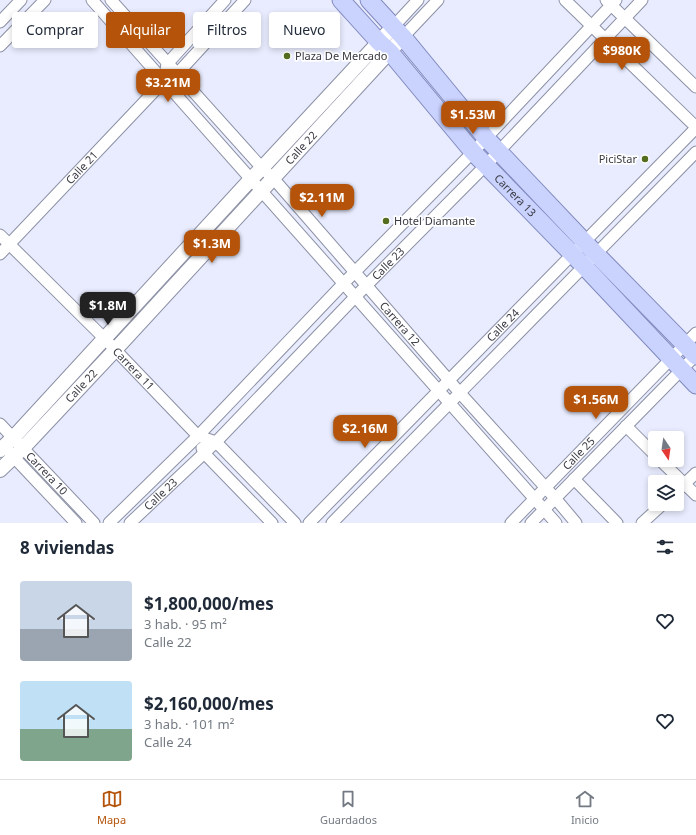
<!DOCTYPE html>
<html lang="es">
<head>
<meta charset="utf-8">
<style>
  :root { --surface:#fff; --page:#f6f6f7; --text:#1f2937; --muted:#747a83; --line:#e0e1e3; --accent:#b45309 }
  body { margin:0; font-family:"Noto Sans",sans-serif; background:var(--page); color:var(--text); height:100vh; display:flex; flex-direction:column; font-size:15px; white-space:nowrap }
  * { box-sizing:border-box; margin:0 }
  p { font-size:13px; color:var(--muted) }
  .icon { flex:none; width:22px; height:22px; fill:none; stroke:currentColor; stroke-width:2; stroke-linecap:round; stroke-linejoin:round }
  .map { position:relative; height:523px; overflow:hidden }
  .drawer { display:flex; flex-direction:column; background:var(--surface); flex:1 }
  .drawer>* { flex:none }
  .guide { position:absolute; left:12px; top:12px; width:400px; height:36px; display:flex; gap:8px }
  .needle { width:26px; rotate:167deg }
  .controls { position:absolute; left:648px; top:431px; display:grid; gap:8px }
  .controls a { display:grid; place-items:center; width:36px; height:36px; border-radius:4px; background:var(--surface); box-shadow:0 2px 6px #0003; font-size:20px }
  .price { position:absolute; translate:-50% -34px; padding:0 9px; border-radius:8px; background:var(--accent); color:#fff; font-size:13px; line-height:26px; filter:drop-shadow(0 1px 2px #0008) }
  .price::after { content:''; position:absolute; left:50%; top:24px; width:12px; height:9px; margin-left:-6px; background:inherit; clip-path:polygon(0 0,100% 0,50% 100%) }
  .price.on { background:#222; color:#fff }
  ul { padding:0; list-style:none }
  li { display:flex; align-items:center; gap:12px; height:100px; padding:0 20px }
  li span { display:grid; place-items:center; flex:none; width:112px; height:80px; border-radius:4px; color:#555 }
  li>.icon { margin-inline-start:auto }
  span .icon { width:48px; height:48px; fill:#fffc; stroke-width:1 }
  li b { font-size:17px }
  h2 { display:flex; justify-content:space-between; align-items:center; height:48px; padding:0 20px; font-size:17px }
  .chip { padding:0 14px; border-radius:4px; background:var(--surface); box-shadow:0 2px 6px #0003; font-size:14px; line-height:36px }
  .chip.on { background:var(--accent); color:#fff }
  .tab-bar { display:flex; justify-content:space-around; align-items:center; height:56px; border-top:1px solid var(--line); background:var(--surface); font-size:11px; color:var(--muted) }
  .tab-bar a { display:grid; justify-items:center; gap:2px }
  .tab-bar .on { color:var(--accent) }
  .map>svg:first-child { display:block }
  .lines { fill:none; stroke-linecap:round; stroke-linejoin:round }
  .minor-casing { stroke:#8c90a4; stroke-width:13 }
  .tertiary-casing { stroke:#8c90a4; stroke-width:16 }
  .primary-casing { stroke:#8089bd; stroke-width:19 }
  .minor { stroke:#fff; stroke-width:11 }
  .tertiary { stroke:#fff; stroke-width:14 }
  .primary { stroke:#cad2fe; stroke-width:17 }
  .poi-dot { fill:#536c1e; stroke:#fff; stroke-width:1.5 }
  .labels { text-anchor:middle; stroke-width:3.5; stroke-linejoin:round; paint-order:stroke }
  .poi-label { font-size:11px; fill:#393a43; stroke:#fff; text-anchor:start }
  .street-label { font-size:11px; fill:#393a43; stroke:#fff }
</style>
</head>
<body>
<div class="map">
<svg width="696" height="523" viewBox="0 0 696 523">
  <rect width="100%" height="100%" fill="#e8ecfe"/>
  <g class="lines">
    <g class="minor-casing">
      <g id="minor">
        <path d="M 92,0 L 556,523"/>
        <path id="s1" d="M 111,0 L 262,168 L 273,178 L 460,393 L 555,498 L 576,523"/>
        <path d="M 565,0 L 696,127"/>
        <path d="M 606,0 L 696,87"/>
        <path d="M 0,22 L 21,0"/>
        <path d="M 393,27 L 418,0"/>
        <path d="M 403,37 L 438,0"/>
        <path d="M 0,46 L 45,0"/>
        <path d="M 166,70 L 167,64 L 225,0"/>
        <path id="s2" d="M 0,235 L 105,339 L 198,436 L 216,442 L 295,523"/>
        <path id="s3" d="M 0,254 L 164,81 L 177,74 L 245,0"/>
        <path id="s4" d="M 0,424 L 94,523"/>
        <path d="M 626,426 L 655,455"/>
        <path d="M 202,448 L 204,453 L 272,523"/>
        <path d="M 9,452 L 76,523"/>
        <path d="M 660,460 L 696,495"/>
        <path d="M 574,479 L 617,523"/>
        <path d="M 677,491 L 696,473"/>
        <path d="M 109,523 L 198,436 L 343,284 L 473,152 L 616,0"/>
        <path id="s5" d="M 130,523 L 216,442 L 355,297 L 486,165 L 642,0"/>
        <path id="s6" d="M 309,523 L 696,128"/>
        <path d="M 332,523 L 696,152"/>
        <path id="s7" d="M 511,523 L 696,333"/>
        <path d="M 531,523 L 696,355"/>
        <path d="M 642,523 L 663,504"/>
      </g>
    </g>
    <g class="tertiary-casing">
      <g id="tertiary">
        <path d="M 0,450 L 13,438 L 251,179 L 262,168 L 393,27"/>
        <path id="s8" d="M 0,470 L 23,448 L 115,350 L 403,37"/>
      </g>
    </g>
    <g class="primary-casing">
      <g id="primary">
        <path id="s9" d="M 341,0 L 379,42 L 390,52 L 473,152 L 584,266 L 696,385"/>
        <path d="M 369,0 L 403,37 L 486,138 L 596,254 L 696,356"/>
      </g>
    </g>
    <use href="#minor" class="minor"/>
    <use href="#tertiary" class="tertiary"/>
    <use href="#primary" class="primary"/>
  </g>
  <g class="poi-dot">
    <circle cx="287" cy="56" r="4"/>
    <circle cx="645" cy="159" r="4"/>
    <circle cx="386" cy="221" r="4"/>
  </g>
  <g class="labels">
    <g class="poi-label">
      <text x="295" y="60">Plaza De Mercado</text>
      <text x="637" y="163" text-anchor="end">PiciStar</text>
      <text x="394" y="225">Hotel Diamante</text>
    </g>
    <g class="street-label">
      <text dy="4" stroke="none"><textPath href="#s8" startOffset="441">Calle 22</textPath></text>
      <text dy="4" stroke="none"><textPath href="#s3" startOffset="119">Calle 21</textPath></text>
      <text dy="4" stroke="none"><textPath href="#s9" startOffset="262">Carrera 13</textPath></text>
      <text dy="4" stroke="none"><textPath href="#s5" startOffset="366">Calle 23</textPath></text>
      <text dy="4" stroke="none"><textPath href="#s1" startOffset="434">Carrera 12</textPath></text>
      <text dy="4" stroke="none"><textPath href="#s6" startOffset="277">Calle 24</textPath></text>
      <text dy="4" stroke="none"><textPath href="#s2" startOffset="189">Carrera 11</textPath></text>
      <text dy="4" stroke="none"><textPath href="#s8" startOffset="117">Calle 22</textPath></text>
      <text dy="4" stroke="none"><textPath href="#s7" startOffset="97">Calle 25</textPath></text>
      <text dy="4" stroke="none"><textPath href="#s4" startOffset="68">Carrera 10</textPath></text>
      <text dy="4" stroke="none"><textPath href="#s5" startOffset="42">Calle 23</textPath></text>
    </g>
  </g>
</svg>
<div class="controls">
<a><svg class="needle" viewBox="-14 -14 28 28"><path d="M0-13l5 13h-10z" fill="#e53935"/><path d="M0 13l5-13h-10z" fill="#747a83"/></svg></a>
<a><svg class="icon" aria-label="layers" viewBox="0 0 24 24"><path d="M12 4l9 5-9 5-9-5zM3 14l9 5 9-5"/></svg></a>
</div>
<b class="price" style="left:622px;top:71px">$980K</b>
<b class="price" style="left:168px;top:103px">$3.21M</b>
<b class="price" style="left:473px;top:135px">$1.53M</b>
<b class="price" style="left:322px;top:218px">$2.11M</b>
<b class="price" style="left:212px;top:264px">$1.3M</b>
<b class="price on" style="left:108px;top:326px">$1.8M</b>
<b class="price" style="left:596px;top:420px">$1.56M</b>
<b class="price" style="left:365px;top:449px">$2.16M</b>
<div class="guide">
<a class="chip">Comprar</a>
<a class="chip on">Alquilar</a>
<a class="chip">Filtros</a>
<a class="chip">Nuevo</a>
</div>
</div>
<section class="drawer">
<h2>8 viviendas<svg class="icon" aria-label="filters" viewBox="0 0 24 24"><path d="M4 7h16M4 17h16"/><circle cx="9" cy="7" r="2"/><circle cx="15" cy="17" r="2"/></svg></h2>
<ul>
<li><span style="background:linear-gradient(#c9d6e8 60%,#9aa5b1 0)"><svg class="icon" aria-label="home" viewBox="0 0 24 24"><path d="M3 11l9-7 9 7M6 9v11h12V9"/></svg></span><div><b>$1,800,000/mes</b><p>3 hab. · 95 m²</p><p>Calle 22</p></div><svg class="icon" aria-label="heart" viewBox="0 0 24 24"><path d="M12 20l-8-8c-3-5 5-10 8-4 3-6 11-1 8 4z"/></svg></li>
<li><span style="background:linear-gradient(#bfe0f5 60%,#7fa58c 0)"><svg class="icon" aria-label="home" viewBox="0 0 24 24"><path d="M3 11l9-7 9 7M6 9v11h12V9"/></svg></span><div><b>$2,160,000/mes</b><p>3 hab. · 101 m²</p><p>Calle 24</p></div><svg class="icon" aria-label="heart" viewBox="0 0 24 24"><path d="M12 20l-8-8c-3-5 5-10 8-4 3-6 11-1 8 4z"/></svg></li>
</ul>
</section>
<nav class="tab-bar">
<a class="on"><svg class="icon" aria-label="map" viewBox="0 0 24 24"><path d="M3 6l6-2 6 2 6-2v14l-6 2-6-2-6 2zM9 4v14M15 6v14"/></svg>Mapa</a>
<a><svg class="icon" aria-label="saved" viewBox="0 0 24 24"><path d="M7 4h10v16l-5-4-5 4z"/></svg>Guardados</a>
<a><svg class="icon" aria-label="home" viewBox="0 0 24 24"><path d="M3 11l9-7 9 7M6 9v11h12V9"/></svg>Inicio</a>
</nav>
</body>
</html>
